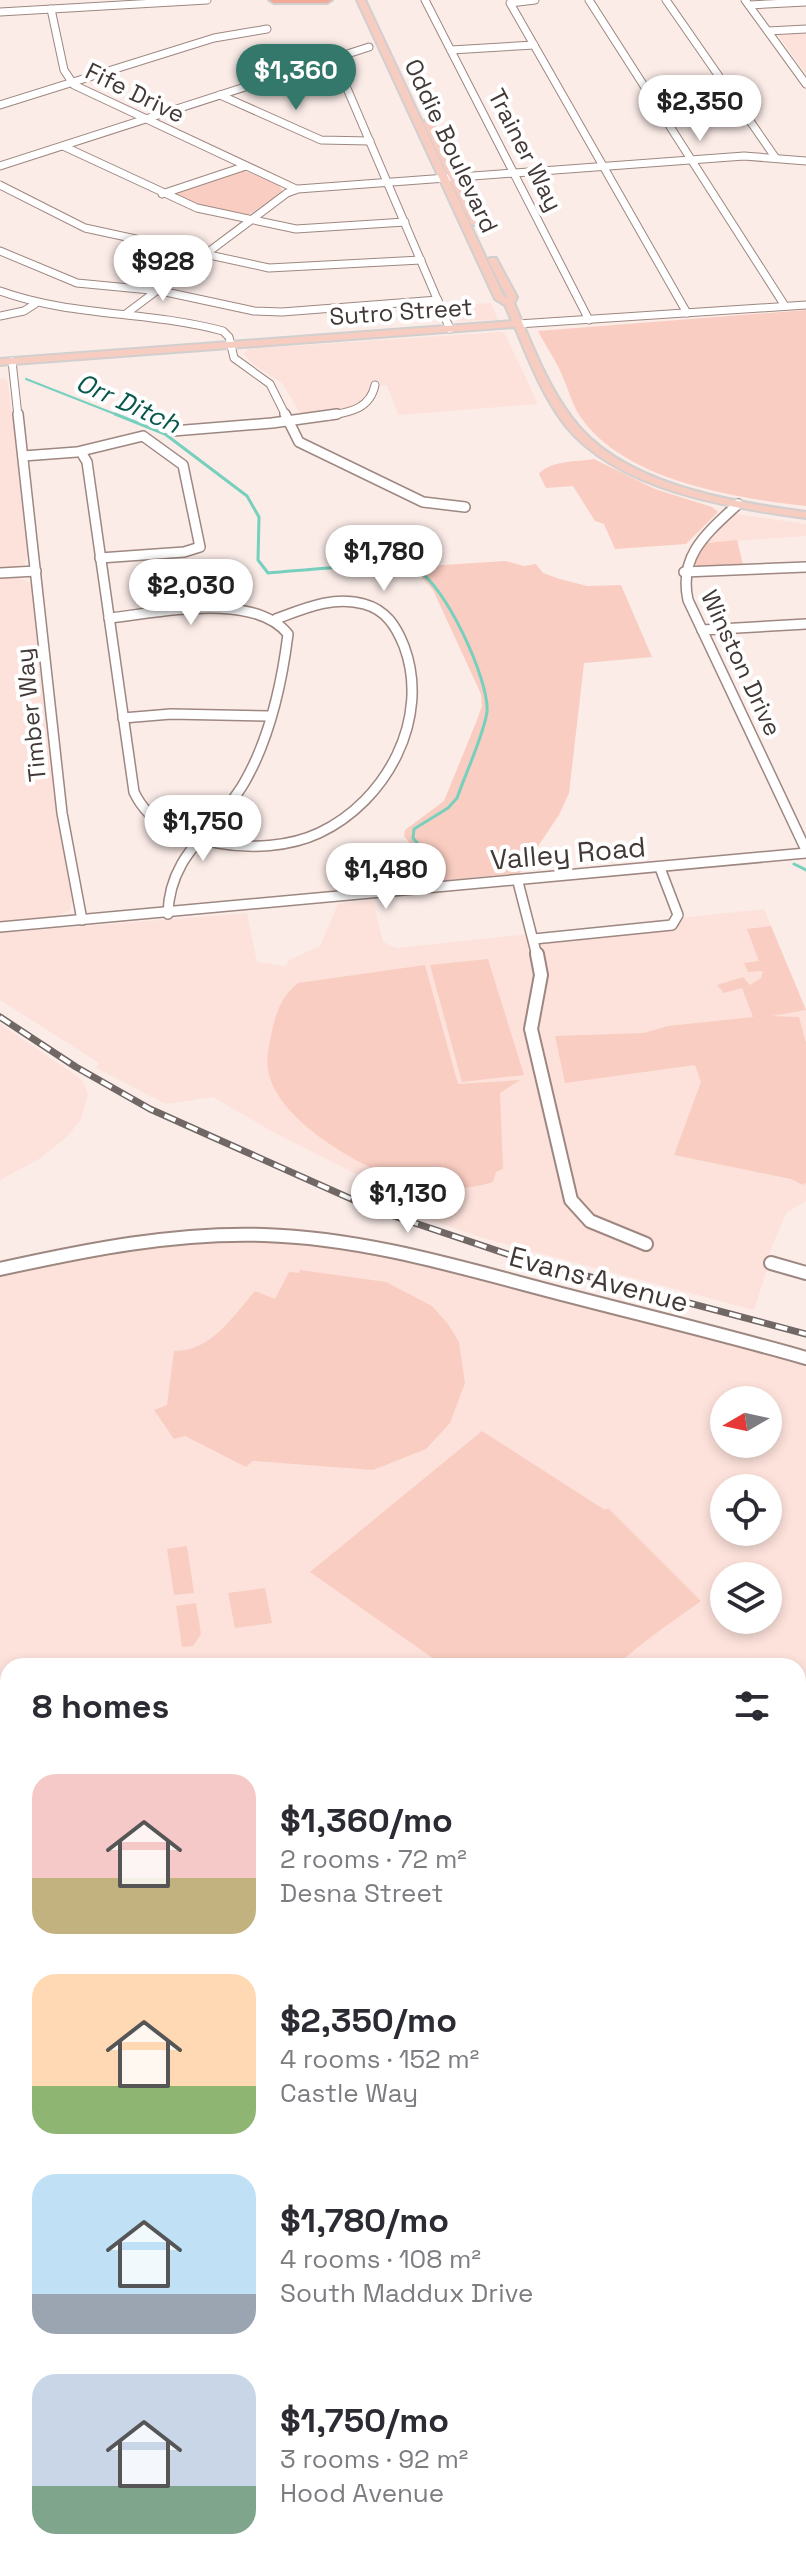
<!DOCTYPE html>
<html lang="en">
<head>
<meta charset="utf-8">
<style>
  :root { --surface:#fff; --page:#f2f2f3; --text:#2b2b33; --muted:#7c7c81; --accent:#34786b }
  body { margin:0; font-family:"Space Grotesk",sans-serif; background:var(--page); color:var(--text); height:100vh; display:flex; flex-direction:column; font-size:30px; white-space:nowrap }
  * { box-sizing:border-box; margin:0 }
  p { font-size:26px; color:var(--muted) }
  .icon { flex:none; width:44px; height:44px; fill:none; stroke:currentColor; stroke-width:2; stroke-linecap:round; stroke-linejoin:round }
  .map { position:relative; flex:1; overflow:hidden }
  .drawer { position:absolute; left:0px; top:1658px; width:806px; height:912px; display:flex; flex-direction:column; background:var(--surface); border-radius:24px 24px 0 0; box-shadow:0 4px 12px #0003 }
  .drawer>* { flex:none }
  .needle { width:52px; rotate:261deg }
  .buttons { position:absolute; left:710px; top:1386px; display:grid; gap:16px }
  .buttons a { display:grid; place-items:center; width:72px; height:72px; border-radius:50%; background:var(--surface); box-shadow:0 4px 12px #0003; font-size:40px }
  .price { position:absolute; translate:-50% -68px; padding:0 18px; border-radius:28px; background:#fff; color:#222; font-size:26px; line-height:52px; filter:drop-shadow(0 2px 4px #0008) }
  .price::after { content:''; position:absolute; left:50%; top:48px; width:24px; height:18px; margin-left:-12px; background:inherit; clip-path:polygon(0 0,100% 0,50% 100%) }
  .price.current { background:var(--accent); color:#fff }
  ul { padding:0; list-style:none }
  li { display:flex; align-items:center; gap:24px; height:200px; padding:0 32px }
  li span { display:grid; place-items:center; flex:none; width:224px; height:160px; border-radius:24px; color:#555 }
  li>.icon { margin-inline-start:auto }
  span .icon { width:96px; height:96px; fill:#fffc; stroke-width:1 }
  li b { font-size:34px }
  h2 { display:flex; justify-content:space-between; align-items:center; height:96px; padding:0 32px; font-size:34px }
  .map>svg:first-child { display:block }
  .built { fill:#fde2db; fill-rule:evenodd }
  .green { fill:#f9cdc1 }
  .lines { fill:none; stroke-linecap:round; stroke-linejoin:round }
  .stream-far1 { stroke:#77d0bd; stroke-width:2 }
  .stream { stroke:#77d0bd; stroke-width:3 }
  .minor-far3-casing { stroke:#9e8781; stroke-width:9 }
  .minor-far2-casing { stroke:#9e8781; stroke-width:12 }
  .minor-far1-casing { stroke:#9e8781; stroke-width:16 }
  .minor-casing { stroke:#9e8781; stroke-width:20 }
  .major-casing { stroke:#d2cfcf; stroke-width:4 }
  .highway-casing { stroke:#d2cfcf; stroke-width:4 }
  .minor-far3 { stroke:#fff; stroke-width:7 }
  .minor-far2 { stroke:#fff; stroke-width:9 }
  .minor-far1 { stroke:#fff; stroke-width:12 }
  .minor { stroke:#fff; stroke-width:16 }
  .major { fill:#f7ccc1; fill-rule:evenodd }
  .highway { fill:#f1aa97; fill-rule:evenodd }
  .rail-casing { stroke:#716764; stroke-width:7 }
  .rail { stroke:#fff; stroke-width:4; stroke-dasharray:12; stroke-linecap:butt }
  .labels { text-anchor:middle; stroke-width:8; stroke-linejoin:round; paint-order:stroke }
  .far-street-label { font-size:24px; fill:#423936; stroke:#fff }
  .far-water-label { font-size:26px; font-style:italic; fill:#07574b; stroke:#fff }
  .street-label { font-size:28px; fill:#423936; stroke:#fff }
</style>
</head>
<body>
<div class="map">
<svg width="806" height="2570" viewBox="0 0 806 2570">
  <rect width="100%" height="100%" fill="#fbece8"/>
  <g class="built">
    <path d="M 806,32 L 806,74 L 778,35 Z"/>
    <path d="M 491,303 L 498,320 L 456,321 L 447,306 Z"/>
    <path d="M 501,332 L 505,334 L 538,404 L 398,415 L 387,385 L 383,385 L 370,387 L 366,399 L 349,409 L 301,415 L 282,383 L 254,365 L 244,354 L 248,349 Z"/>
    <path d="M 0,378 L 7,379 L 11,406 L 28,555 L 25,563 L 21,566 L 0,569 Z"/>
    <path d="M 735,514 L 806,524 L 806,536 L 706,543 Z"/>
    <path d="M 14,576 L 31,583 L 55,805 L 72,900 L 70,910 L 58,916 L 0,921 L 0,577 Z"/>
    <path d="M 373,900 L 383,942 L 396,948 L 764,909 L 806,1010 L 806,1201 L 786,1213 L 768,1256 L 767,1269 L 754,1310 L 479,1237 L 360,1194 L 366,1179 L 273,1132 L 213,1097 L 166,1104 L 96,1068 L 99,1063 L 0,1000 L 0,933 L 247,913 L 257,962 L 286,966 L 289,960 L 320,946 L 338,904 Z"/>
    <path d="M 0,1024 L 77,1076 L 84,1083 L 88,1095 L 81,1119 L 67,1137 L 39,1159 L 0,1180 Z"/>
    <path d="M 228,1240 L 334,1246 L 422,1262 L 806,1364 L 806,2570 L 0,2570 L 0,1275 L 95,1254 L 166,1244 ZM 724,1400 L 768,1400 L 768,1444 L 724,1444 ZM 724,1488 L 768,1488 L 768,1532 L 724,1532 ZM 724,1576 L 768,1576 L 768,1620 L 724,1620 ZM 8,1666 L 798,1666 L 798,2562 L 8,2562 Z"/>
  </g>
  <g class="green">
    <path d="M 243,170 L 279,185 L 283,192 L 247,216 L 203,207 L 174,194 Z"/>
    <path d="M 806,310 L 806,506 C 735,498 627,481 582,419 C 573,407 570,394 564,380 C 558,363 546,347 538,331 Z"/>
    <path d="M 594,459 L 655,489 L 712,507 L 718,512 L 686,544 L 615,549 L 604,524 L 595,521 L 573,486 L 546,488 L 539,474 C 550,460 578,462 594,459 Z"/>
    <path d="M 737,540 L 743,565 L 703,567 L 694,564 L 706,543 Z"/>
    <path d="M 505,561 L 524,566 L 536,564 L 543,573 L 560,579 L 587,586 L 621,585 L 652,657 L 584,663 L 569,793 L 559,815 L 520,873 L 428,882 L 419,854 L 404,836 L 405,830 L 444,801 L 477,720 L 482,706 L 481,694 L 433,590 L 420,576 L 398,568 Z"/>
    <path d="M 771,926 L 806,1010 L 772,1016 L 799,1017 L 806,1043 L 806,1183 L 803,1185 L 791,1179 L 674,1155 L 701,1082 L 695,1065 L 565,1083 L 555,1036 L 644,1033 L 668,1026 L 753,1017 L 742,988 L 724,993 L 717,985 L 743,977 L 750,985 L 761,978 L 763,971 L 748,972 L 744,963 L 759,961 L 747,929 Z"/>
    <path d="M 488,959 L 524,1075 L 462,1082 L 430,965 Z"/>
    <path d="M 425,965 L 458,1084 L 520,1080 L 500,1093 L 503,1169 L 496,1172 L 493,1182 C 471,1189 442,1191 420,1186 C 373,1175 285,1127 270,1078 C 265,1063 268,1051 271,1036 C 275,1014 281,997 298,983 Z"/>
    <path d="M 300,1270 L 386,1282 L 432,1306 L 448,1324 L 459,1342 L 465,1383 L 450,1423 L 426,1449 L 373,1470 L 253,1461 L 246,1467 L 185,1436 L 174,1439 L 154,1410 L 167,1405 L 174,1351 C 211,1352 233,1316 255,1291 L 275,1299 L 289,1272 L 299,1273 Z"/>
    <path d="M 482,1431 L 605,1510 L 608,1508 L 701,1601 C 672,1622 643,1641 616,1666 L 444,1666 L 310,1572 Z"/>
    <path d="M 187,1546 L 194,1593 L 174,1595 L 167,1549 Z"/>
    <path d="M 265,1588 L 272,1623 L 235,1628 L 228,1593 Z"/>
    <path d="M 196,1603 L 201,1634 L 193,1646 L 182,1647 L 176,1606 Z"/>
    <path d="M 806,1739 L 806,2226 L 798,2227 L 798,1747 Z"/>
  </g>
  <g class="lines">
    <path class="stream-far1" d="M 26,379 L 120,416"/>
    <g class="stream">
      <path d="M 115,414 L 165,434 L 247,496 L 259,517 L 258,560 L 268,573 C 299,571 390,560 414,569 C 443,579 490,681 487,712 C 484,734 465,775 457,798 L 448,808 L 414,829 L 413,838 L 425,852 L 429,865"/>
      <path d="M 794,864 L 806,870"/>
    </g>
    <g class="minor-far3-casing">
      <g id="minor-far3">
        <path d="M 425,0 L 589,320"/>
        <path d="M 535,0 L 510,3 L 687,313"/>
        <path d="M 589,0 L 785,306"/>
        <path d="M 666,0 L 775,157"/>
        <path d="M 745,0 L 806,84"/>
        <path d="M 749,5 L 806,2"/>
        <path d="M 51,9 L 64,70 L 74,85 L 296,189"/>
        <path d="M 0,12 L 207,0"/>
        <path d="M 768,31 L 806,29"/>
        <path d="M 451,50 L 534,45"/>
        <path d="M 288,51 L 343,79 L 450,329"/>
        <path d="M 220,95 L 321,140 L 370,141"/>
        <path d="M 0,105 L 214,38 L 267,29"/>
        <path d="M 63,146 L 197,208 L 296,229 L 405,222"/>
        <path d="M 0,166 L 369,47"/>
        <path d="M 0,185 L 85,228 L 269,268 L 421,260"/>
        <path d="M 162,194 L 246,166"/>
        <path d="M 0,251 L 77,283 L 161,291 L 254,311 L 282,312 L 438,300"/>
        <path d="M 0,291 C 72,317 149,311 223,331 L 229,337 L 234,358 L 270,384 L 286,416"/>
        <path d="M 127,313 L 287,193 L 298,189 L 744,156 L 806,161"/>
        <path d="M 0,316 L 24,311 L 35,304"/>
        <path d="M 518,324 L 806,305"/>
        <path d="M 12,361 L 18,416"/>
        <path d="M 328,416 C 350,412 370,409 375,385"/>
      </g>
    </g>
    <g class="minor-far2-casing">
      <g id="minor-far2">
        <path d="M 18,414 L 62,813 L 82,920"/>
        <path d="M 285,414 L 299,442 L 423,502 L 465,507"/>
        <path d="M 173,431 L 272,423 L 337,414"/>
        <path d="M 81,452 L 87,462 L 134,792 C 150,826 183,837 218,843 C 251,849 289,847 319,833 C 387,801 431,718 404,646 C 396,626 386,610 364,604 C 334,595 303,609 276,619"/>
        <path d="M 23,456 L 77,452 L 143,436 L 183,465 L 200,547 L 184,552 L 100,558"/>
        <path d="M 738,504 C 708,532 678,555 688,600 L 806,850"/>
        <path d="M 684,572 L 806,567"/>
        <path d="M 0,573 L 36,571"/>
        <path d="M 109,618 C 159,613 253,591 288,634 C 282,682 269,740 244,783 C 216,831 169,853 168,914"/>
        <path d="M 702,630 L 806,624"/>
        <path d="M 123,718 L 171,714 L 268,716"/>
        <path d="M 518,882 L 537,956"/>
        <path d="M 0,927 L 806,853"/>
        <path d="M 534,939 L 672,925 L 678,915 L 660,868"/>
      </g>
    </g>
    <g class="minor-far1-casing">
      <g id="minor-far1">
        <path d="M 537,954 L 541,975 L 531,1029 L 571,1200 L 590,1221 L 646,1244"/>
        <path d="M 771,1263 L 806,1273"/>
        <path d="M 0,1269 C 86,1250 175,1232 264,1235 C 363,1238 459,1267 554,1292 C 638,1314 722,1334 806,1358"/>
      </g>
    </g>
    <g class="minor-casing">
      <g id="minor">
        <path d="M 798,1710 L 806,1701"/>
        <path d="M 0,1782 L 8,1781"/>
        <path d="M 0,2050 L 8,2048"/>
        <path d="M 551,2562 L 555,2570"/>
      </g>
    </g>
    <g class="major-casing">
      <g id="major">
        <path d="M 357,0 L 365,0 L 504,297 L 507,297 L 488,260 L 490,258 L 496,258 L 517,297 L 514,303 C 531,342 546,384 572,418 C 620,484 731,502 806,512 L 806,518 C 729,508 617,490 565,425 C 543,396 529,361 515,327 L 0,365 L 0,359 L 512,321 L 505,305 L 495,299 Z"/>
        <path d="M 428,119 L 433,122 L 481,224 L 479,226 L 471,224 L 423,122 Z"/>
      </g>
    </g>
    <g class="highway-casing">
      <path id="highway" d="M 269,0 L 332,0 L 327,3 L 274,3 Z"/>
    </g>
    <use href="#minor-far3" class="minor-far3"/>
    <use href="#minor-far2" class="minor-far2"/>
    <use href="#minor-far1" class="minor-far1"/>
    <use href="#minor" class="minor"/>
    <use href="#major" class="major"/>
    <use href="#highway" class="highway"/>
    <g class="rail-casing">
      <path id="rail" d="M 0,1017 L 76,1067 L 150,1109 L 376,1210 L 519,1258 L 806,1334"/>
    </g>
    <use href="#rail" class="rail"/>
  </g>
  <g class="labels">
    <g class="far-street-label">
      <text transform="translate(135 93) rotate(26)" y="8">Fife Drive</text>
      <text transform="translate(451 146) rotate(65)" y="8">Oddie Boulevard</text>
      <text transform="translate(525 150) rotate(63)" y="8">Trainer Way</text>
      <text transform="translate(401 312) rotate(-4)" y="8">Sutro Street</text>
      <text transform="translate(741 663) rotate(65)" y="8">Winston Drive</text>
      <text transform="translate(31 715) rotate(-96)" y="8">Timber Way</text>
    </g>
    <g class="far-water-label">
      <text transform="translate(128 403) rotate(24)" y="9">Orr Ditch</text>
    </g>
    <g class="street-label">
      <text transform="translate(568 853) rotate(-5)" y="10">Valley Road</text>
      <text transform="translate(599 1279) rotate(15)" y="10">Evans Avenue</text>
    </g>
  </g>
</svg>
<div class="buttons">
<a><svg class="needle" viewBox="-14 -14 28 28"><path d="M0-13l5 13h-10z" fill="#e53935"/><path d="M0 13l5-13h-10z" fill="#7c7c81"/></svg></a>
<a><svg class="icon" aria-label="locate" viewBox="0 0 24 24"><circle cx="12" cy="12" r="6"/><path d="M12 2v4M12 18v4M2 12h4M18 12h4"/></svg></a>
<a><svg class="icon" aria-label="layers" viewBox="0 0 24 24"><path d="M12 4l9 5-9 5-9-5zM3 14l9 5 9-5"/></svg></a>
</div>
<b class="price current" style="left:296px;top:112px">$1,360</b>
<b class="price" style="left:700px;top:143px">$2,350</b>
<b class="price" style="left:163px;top:303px">$928</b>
<b class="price" style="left:384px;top:593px">$1,780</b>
<b class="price" style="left:191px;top:627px">$2,030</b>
<b class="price" style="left:203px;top:863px">$1,750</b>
<b class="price" style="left:386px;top:911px">$1,480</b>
<b class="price" style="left:408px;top:1235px">$1,130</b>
<section class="drawer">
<h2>8 homes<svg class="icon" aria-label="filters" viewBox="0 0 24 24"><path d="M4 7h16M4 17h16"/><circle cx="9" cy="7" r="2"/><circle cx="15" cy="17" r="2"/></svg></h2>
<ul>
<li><span style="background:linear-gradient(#f6c9c9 65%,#c2b280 0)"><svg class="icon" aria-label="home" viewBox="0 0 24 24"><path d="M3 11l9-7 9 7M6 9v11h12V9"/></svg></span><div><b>$1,360/mo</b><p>2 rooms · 72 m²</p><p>Desna Street</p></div></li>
<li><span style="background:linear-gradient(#ffd9b3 70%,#8fb573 0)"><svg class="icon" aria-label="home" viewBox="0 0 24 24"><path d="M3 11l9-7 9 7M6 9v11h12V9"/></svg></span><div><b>$2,350/mo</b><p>4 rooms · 152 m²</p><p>Castle Way</p></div></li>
<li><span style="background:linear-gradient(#bfe0f5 75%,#9aa5b1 0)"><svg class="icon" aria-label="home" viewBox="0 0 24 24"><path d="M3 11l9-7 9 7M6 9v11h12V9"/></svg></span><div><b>$1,780/mo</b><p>4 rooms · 108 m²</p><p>South Maddux Drive</p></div></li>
<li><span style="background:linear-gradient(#c9d6e8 70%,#7fa58c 0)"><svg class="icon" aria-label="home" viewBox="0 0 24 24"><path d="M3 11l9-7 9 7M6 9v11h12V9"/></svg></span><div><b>$1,750/mo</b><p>3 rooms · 92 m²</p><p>Hood Avenue</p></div></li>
</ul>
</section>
</div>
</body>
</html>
